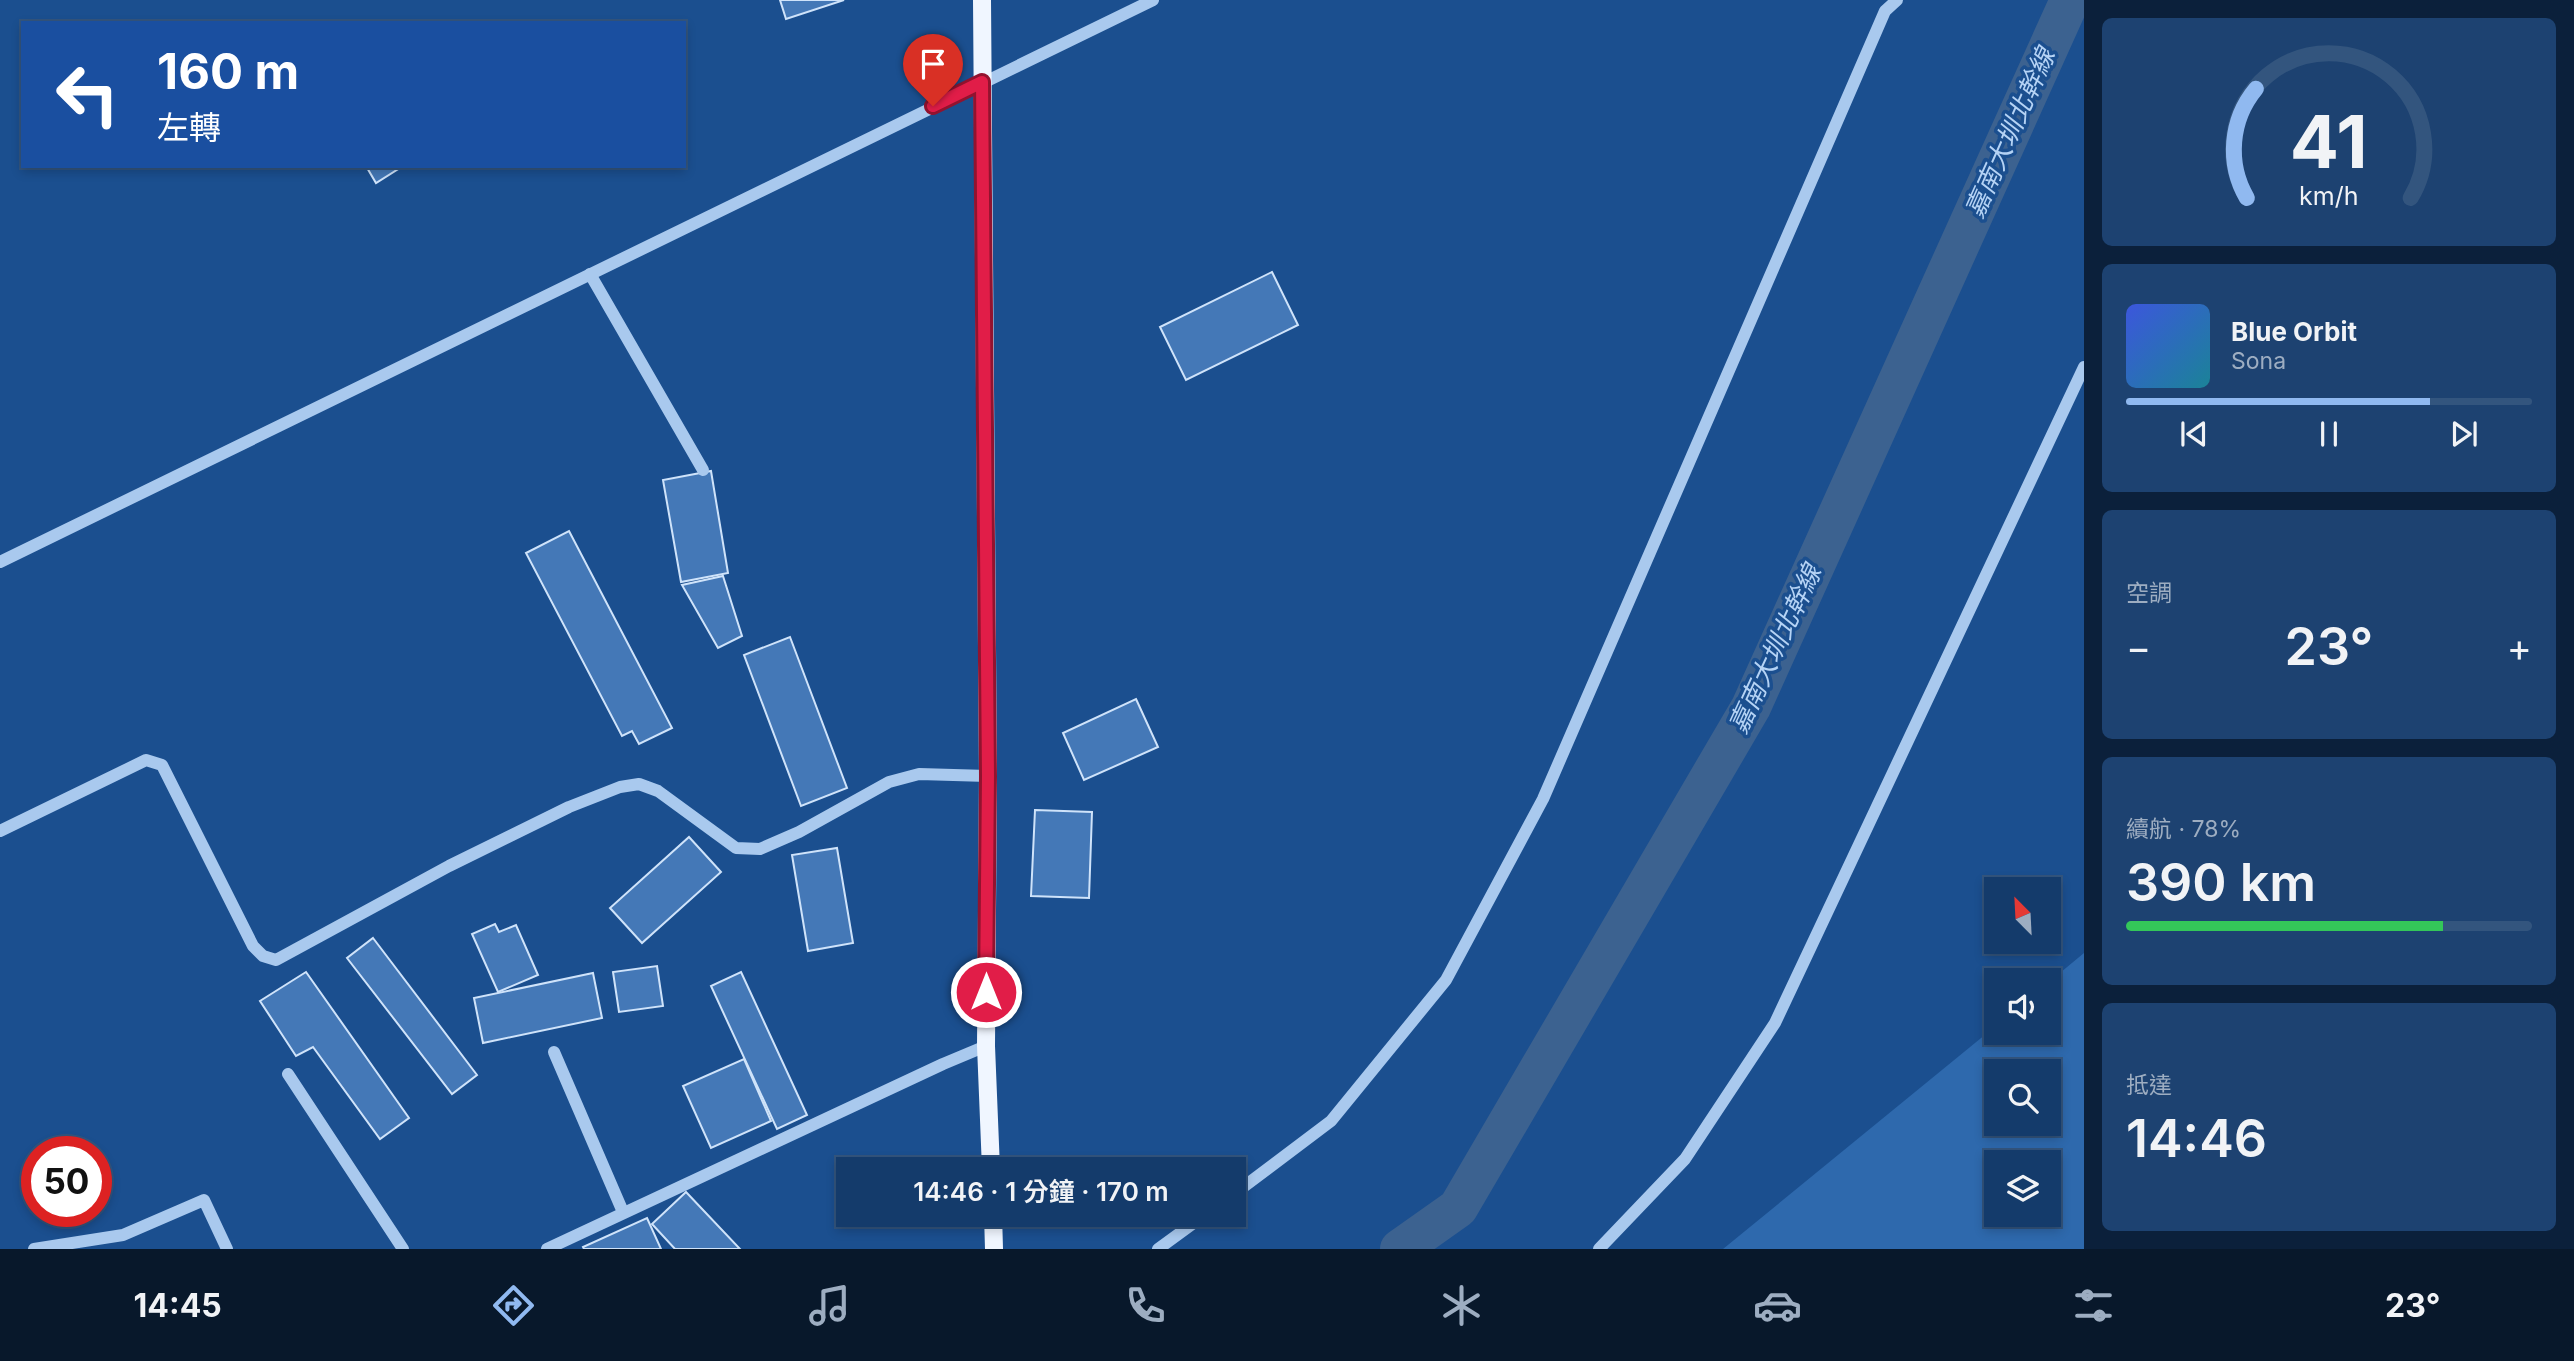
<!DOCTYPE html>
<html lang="zh-TW">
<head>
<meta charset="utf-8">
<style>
	body { margin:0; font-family:Inter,"Noto Sans TC",sans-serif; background:#1d4271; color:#f1f3f6; height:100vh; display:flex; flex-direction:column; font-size:26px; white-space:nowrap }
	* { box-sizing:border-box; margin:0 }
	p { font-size:23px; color:#9dadc1 }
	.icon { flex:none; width:38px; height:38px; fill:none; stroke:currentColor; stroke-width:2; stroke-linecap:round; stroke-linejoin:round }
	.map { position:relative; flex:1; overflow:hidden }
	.side { display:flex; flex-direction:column; gap:18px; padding:18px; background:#0b203b; width:490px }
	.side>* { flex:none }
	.top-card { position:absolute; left:21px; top:21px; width:665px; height:147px; border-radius:0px; box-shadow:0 4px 10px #0003,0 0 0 2px #33557e; background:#1a4fa0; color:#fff; overflow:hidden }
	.needle { width:46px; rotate:336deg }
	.buttons { position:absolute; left:1984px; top:877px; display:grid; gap:14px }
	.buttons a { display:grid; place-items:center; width:77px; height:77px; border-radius:0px; background:#143b6b; box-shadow:0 4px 10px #0003,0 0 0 2px #33557e; font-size:35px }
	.speed { position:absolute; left:21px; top:1136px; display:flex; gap:14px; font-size:35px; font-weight:700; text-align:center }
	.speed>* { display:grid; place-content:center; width:91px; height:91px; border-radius:50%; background:#143b6b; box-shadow:0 4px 10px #0003,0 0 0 2px #33557e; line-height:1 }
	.speed .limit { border:10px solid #d22; background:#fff; color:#111 }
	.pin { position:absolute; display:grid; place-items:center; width:60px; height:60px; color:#fff; margin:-72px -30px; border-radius:50% 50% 50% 0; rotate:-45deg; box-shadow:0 0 7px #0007 }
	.pin .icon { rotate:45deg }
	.me { position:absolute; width:77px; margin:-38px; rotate:0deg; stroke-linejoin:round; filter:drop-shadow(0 0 5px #0008) }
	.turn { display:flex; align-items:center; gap:24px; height:147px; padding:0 21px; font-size:32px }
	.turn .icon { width:91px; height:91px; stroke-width:2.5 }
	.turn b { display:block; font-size:49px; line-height:60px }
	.big { font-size:52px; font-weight:600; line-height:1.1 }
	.side .card { flex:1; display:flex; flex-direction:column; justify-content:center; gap:10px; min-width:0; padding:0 24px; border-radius:10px; background:#1d4271 }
	.side .dial { align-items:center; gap:0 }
	.dial svg { height:182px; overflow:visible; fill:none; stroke:#33557e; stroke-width:7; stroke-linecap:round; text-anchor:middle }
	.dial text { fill:#f1f3f6; stroke:none }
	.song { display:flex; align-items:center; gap:21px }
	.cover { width:84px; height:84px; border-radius:10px; background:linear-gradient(135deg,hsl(230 70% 55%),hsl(190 70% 35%)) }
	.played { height:7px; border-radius:4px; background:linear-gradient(90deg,#90b9f0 75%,#33557e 75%) }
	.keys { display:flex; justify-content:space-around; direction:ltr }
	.heat { display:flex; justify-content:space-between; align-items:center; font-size:38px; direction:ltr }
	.charge { height:10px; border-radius:5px; background:linear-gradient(90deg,#34c759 78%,#33557e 0) }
	.trip { position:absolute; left:836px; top:1157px; width:410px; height:70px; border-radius:0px; background:#143b6b; box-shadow:0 4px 10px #0003,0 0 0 2px #33557e; font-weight:600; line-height:70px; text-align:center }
	.tabs { display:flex; height:112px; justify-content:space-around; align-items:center; background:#08182b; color:#9dadc1 }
	.tabs .icon { width:49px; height:49px }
	.tabs .on { color:#90b9f0 }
	.tabs b { font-size:32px; color:#f1f3f6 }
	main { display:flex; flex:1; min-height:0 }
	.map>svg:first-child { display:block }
	.green { fill:#2e69ad; fill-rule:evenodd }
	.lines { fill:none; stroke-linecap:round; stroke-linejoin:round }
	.canal { stroke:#3c6290; stroke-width:40 }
	.building { fill:#4478b7; stroke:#cfe3fa; stroke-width:2 }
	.minor { stroke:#a9c9ee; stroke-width:12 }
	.major { stroke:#f0f6ff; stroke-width:18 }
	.route-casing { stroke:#92132f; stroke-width:18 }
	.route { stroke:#e11d48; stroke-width:12 }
	.labels { text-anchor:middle; stroke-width:7; stroke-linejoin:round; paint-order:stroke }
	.water-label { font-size:26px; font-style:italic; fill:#b5d3f5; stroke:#1b4f8f }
</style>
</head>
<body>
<main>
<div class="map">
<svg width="2084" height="1249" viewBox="0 0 2084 1249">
	<rect width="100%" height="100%" fill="#1b4f8f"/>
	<path class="green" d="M2084,953v296h-361l274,-224v7h52v-50zM1997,1071h52v53h-52zM1997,1162h52v52h-52z"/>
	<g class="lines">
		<path class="canal" d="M1400,1249l58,-41 293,-501 319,-707"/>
	</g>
	<g class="building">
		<path d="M780,0h64l-58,19z"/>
		<path d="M366,166h37l-27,17z"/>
		<path d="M1272,272l26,53 -112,55 -26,-53z"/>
		<path d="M711,471l17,102 -47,9 -18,-102z"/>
		<path d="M569,531l103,197 -33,16 -7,-13 -10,5 -96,-183z"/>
		<path d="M723,576l19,60 -24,12 -36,-63z"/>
		<path d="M790,637l57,151 -46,18 -57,-151z"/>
		<path d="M1136,699l22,48 -74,33 -21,-47z"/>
		<path d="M1035,810l57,2 -3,86 -58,-2z"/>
		<path d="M689,837l32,35 -79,71 -32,-35z"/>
		<path d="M837,848l16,95 -45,8 -16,-96z"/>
		<path d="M495,924l4,8 17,-7 22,50 -40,17 -26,-58z"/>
		<path d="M373,938l104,137 -25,19 -105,-136z"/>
		<path d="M657,966l6,40 -44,6 -6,-40z"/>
		<path d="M306,972l103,146 -29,21 -67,-92 -17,9 -36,-55z"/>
		<path d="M741,972l66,143 -30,14 -66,-143z"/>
		<path d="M593,973l9,45 -119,25 -9,-45z"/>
		<path d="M744,1059l27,62 -60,27 -28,-62z"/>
		<path d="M686,1192l54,57h-65l-23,-25z"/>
		<path d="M647,1218l14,31h-77l-1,-2z"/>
	</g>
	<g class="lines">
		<g class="minor">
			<path d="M590,274l113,196"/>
			<path d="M0,562l1153,-562"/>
			<path d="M0,831l146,-71 16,5 91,181 10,10 13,4 173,-94 120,-59 51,-20 19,-3 19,7 78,57 24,1 39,-17 90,-50 30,-8 69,2"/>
			<path d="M554,1052l69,160"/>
			<path d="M288,1074l115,175"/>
			<path d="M1234,1194l97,-73 115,-141 97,-181 342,-788 12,-11"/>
			<path d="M34,1249l89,-14 81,-35 23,49"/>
			<path d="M547,1249l396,-185 43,-18"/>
			<path d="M1158,1249l48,-35"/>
			<path d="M1599,1249l86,-90 90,-136 309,-656"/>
		</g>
		<g class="major">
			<path d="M982,0l6,776 -2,270 5,123"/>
			<path d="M993,1214l1,35"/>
		</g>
	</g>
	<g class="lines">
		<defs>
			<path id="route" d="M933,106l49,-24 6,694 -2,216"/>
		</defs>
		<use href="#route" class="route-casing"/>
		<use href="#route" class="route"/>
	</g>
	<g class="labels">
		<g class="water-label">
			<text transform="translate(2010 133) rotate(-66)" y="9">嘉南大圳北幹線</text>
			<text transform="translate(1775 649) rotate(-65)" y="9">嘉南大圳北幹線</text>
		</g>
	</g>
</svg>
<div class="buttons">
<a><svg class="needle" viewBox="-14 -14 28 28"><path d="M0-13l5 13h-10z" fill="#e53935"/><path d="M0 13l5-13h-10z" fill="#9dadc1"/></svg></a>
<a><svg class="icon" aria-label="sound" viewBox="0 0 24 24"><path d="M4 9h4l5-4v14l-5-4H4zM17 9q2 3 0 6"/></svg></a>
<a><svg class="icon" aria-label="search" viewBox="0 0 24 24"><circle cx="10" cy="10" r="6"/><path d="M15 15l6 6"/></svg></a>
<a><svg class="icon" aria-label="layers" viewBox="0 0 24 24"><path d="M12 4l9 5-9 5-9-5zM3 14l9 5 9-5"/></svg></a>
</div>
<div class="speed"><div class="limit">50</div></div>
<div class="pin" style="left:933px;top:106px;background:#d93025"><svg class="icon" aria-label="arrive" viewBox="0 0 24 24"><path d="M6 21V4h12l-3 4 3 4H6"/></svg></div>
<svg class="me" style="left:986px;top:992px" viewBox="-20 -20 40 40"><circle r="17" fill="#e11d48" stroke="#fff" stroke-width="3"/><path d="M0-11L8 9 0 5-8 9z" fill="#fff"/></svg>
<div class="trip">14:46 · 1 分鐘 · 170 m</div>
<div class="top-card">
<div class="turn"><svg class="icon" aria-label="left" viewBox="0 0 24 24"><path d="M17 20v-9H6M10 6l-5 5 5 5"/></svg><div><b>160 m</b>左轉</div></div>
</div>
</div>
<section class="side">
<div class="card dial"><svg viewBox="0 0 100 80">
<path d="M14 69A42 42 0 1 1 86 69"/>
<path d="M14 69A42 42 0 0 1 18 21" stroke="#90b9f0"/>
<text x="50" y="56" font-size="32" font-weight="700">41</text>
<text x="50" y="72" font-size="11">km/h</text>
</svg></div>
<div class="card">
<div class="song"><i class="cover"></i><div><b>Blue Orbit</b><p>Sona</p></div></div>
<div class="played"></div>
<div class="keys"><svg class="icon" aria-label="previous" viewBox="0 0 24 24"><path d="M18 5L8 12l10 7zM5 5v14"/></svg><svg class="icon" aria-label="pause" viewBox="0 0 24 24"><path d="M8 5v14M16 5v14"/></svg><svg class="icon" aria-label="next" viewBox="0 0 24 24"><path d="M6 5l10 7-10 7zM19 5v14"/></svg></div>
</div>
<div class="card"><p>空調</p>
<div class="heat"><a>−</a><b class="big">23°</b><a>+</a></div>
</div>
<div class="card"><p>續航 · 78%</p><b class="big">390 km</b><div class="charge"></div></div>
<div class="card"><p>抵達</p><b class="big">14:46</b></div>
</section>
</main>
<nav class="tabs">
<b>14:45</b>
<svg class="icon on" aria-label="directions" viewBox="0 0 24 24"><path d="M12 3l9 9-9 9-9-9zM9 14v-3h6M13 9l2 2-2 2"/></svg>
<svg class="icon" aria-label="music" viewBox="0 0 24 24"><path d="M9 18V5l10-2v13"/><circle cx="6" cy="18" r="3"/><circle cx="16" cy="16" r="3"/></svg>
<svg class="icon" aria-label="phone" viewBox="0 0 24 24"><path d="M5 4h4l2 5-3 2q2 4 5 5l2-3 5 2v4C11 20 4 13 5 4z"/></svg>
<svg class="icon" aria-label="climate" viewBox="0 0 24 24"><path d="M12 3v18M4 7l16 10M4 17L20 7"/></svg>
<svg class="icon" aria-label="car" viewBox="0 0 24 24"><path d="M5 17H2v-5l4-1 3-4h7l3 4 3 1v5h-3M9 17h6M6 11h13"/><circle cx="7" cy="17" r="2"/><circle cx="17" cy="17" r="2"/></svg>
<svg class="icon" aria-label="filters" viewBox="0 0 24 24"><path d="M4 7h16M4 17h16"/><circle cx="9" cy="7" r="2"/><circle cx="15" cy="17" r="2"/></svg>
<b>23°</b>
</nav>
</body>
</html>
